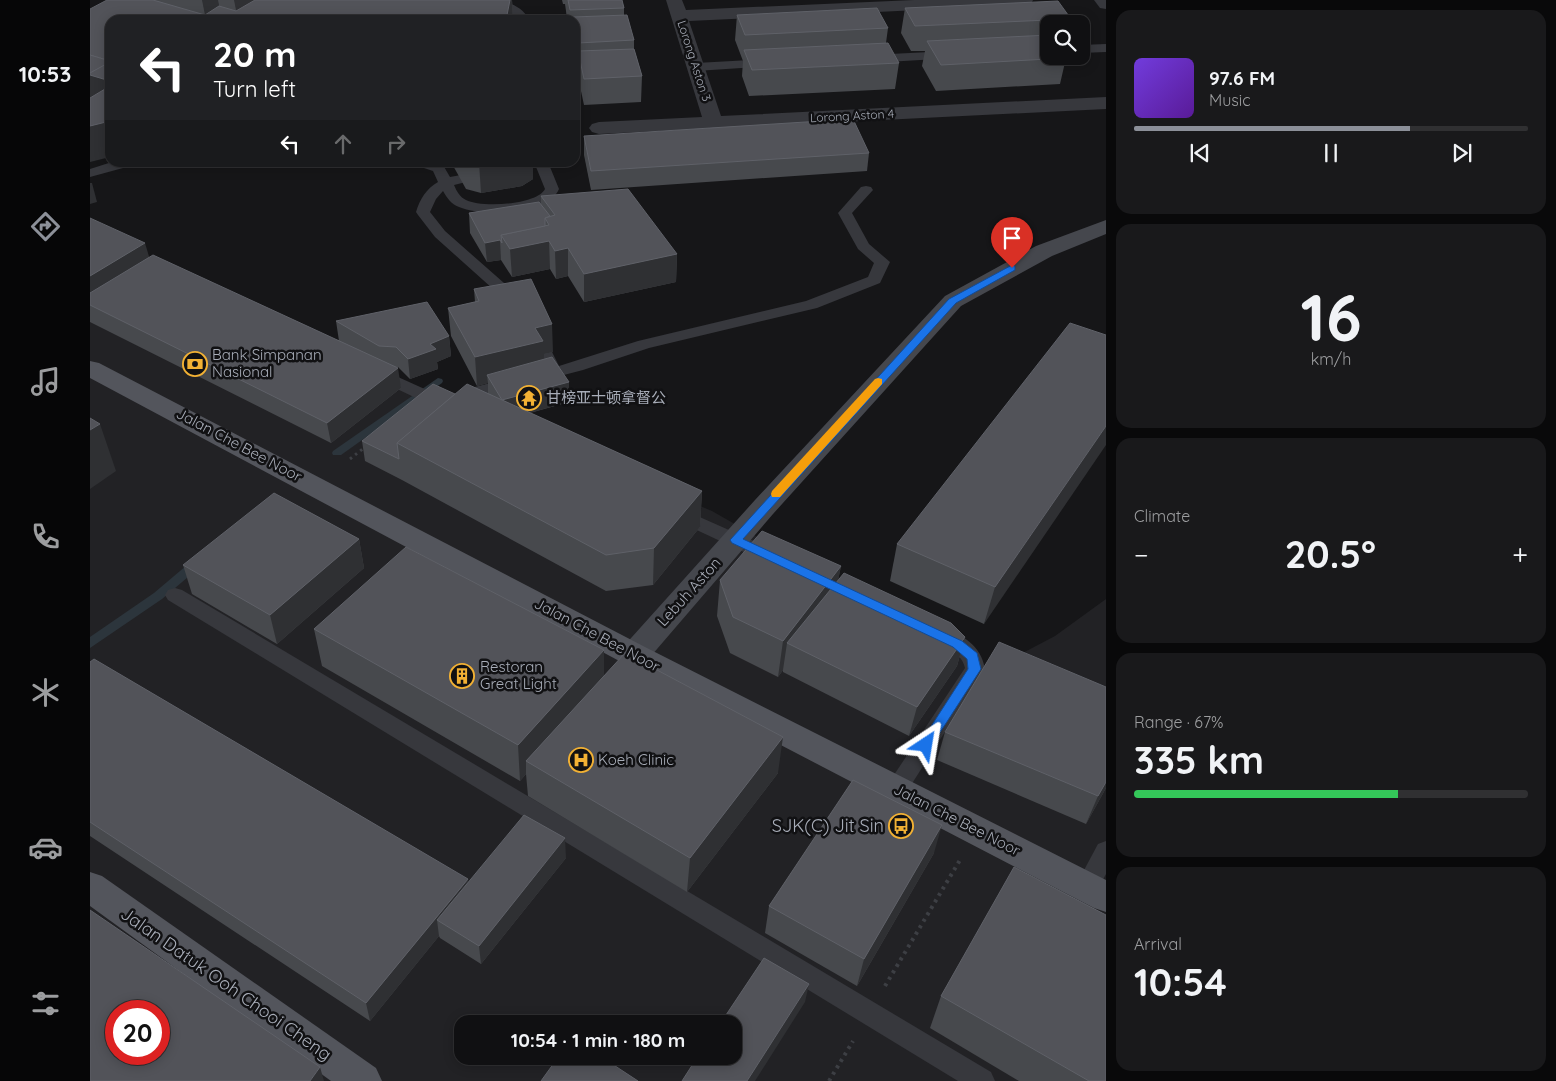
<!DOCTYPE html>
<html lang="en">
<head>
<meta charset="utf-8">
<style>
	body { margin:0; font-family:Quicksand,"Noto Sans SC",sans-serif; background:#19191b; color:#f1f3f6; height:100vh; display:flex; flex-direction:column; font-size:19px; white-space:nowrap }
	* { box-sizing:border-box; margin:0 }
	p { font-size:16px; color:#9c9d9f }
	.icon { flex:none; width:28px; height:28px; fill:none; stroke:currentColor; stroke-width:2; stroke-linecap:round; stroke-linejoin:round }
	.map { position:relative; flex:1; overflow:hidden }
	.details { display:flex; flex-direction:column; gap:10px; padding:10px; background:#09090a; width:450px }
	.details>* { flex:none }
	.guide { position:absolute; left:15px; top:15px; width:475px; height:152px; border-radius:15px; box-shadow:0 2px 12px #0003,0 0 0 1px #303032; background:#202124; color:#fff; overflow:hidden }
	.controls { position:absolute; left:950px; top:15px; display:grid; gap:10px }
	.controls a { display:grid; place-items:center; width:50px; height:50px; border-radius:10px; background:#101012; box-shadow:0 2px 12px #0003,0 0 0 1px #303032; font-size:25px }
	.speed { position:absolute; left:15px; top:1000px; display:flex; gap:10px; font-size:25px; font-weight:700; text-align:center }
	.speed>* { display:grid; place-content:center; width:65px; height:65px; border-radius:50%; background:#101012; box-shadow:0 2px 12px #0003,0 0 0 1px #303032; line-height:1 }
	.speed .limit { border:8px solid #d22; background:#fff; color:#111 }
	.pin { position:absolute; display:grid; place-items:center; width:42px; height:42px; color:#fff; margin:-51px -21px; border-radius:50% 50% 50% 0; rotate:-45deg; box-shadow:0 0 5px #0007 }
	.pin .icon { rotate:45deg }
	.me { position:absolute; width:55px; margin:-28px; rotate:33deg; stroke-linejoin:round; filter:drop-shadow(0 0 4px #0008) }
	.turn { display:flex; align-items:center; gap:18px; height:105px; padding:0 25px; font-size:22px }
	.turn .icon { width:65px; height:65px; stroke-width:2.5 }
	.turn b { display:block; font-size:35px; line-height:42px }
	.lanes { display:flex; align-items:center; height:48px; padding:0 25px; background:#0003; justify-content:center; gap:25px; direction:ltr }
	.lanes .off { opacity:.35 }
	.big { font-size:38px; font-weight:700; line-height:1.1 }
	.details .card { flex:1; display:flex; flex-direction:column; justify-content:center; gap:8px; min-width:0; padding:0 18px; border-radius:15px; background:#19191b }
	.details .dial { align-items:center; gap:0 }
	.dial b { font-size:65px; line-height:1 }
	.song { display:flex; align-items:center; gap:15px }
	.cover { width:60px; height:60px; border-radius:8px; background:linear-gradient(135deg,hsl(260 70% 55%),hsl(270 70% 35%)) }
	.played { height:5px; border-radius:2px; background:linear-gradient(90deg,#8c9099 70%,#303032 70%) }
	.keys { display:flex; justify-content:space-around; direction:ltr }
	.heat { display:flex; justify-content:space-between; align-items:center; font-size:28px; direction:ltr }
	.charge { height:8px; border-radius:4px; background:linear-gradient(90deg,#34c759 67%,#303032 0) }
	.trip { position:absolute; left:364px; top:1015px; width:288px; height:50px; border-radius:15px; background:#101012; box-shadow:0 2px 12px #0003,0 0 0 1px #303032; font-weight:700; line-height:50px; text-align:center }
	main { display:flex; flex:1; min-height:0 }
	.dock { display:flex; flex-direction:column; width:90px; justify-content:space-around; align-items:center; background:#060607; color:#9c9d9f }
	.dock .icon { width:35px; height:35px }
	.dock .active { color:#8c9099 }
	.dock b { font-size:22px; color:#f1f3f6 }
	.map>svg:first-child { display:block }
	.built { fill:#222225; fill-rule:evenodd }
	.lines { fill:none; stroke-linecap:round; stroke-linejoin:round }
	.stream { fill:#2c353c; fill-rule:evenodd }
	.path-far1 { stroke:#3d3f44; stroke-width:3; stroke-dasharray:2.5 4; stroke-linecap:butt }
	.path { stroke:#3d3f44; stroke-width:4; stroke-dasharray:3 4.5; stroke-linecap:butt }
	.lane { fill:#37383d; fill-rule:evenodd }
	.street { fill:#37383d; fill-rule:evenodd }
	.secondary { fill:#45474d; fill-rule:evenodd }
	.primary { fill:#53555c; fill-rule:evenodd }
	.wall { fill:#47494d }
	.shaded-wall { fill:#2f3033 }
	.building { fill:#525359; stroke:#5f6168; fill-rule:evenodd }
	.route { fill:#1a73e8; stroke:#114b97 }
	.slow { fill:#f59e0b }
	.labels { text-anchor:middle; stroke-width:5; stroke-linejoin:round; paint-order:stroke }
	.far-street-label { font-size:12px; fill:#a8adb8; stroke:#111113 }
	.poi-label { font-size:15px; fill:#a8adb8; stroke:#111113; text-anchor:start }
	.street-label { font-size:15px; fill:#a8adb8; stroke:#111113 }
	.near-poi-label { font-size:18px; fill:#a8adb8; stroke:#111113; text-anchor:end }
	.near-street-label { font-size:18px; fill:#a8adb8; stroke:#111113 }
</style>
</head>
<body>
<main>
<nav class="dock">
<b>10:53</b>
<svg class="icon active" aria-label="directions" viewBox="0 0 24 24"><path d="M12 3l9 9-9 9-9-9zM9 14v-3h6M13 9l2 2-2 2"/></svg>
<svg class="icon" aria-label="music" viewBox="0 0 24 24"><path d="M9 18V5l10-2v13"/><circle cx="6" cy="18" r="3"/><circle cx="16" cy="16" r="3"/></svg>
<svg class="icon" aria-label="phone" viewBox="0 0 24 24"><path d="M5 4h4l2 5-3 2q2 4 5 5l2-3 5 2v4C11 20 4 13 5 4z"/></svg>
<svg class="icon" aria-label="climate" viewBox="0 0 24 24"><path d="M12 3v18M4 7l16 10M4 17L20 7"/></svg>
<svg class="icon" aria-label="car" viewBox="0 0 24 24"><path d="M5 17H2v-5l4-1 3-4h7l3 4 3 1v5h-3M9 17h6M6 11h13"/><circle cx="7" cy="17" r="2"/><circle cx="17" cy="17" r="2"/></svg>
<svg class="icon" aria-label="filters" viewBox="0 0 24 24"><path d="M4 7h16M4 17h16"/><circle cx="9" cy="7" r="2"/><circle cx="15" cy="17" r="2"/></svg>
</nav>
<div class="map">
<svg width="1016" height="1081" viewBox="0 0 1016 1081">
	<rect width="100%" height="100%" fill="#161618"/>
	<path class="built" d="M0,233l354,166 268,112 278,159 65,-34 51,-37v482h-1016zM26,1011h43v43h-43zM372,1024h270v32h-270z"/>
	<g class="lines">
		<g class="stream">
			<path d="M348,378l4,1 1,2 -1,2 -101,72h-8l-1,-2 1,-2z"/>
			<path d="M107,559l4,1 2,3 -2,3 -39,33 -72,49v-11l64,-44 39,-33z"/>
		</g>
		<path class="path-far1" d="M260,459l15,-12"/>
		<g class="path">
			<path d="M795,986l75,-126"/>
			<path d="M739,1081l24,-40"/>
		</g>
		<g class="lane">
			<path d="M395,0c19,0 34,3 45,20h-12l-13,-11 -20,-5 -2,-2z"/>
			<path d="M1016,44v8l-25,1v-8z"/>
			<path d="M860,51l6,4 -2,3 -84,5 -6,-4 6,-4z"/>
			<path d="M677,59l4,1 2,3 -2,3 -75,5 -6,-4 6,-4z"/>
			<path d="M22,162h24l-2,3 -44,12v-8z"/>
			<path d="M323,162h22l8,3 7,12 11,-2 5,1 2,3 -2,3 -12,3c3,7 6,12 12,15 15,8 71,5 79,-11l-11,-27h14l11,27c-12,27 -76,28 -100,18 -8,-3 -12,-9 -16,-16l-7,8 -6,13 15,19 68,60 10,14 -2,3h-12l-7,-11 -67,-60 -17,-22 -2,-3c4,-13 10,-23 22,-30l-5,-11 -18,-6z"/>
			<path d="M776,186l5,1 2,3 -21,23 17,31 21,18 -10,21 -63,25 -168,40 -66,22 -100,26 -15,14 -6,1 -6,-1 -2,-4 17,-18 73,-19 -7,-15 2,-4h12l8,16 79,-25 168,-40 62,-24 6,-14 -16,-14 -20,-36 23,-26z"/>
			<path d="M288,368l71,32 2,4 -2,4 -6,1 -6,-1 -65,-31 -2,-4 2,-4z"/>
			<path d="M587,507l102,45 2,5 -2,5 -7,2 -7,-2 -94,-44 -3,-5 3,-5z"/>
			<path d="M85,588l7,2 809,482 4,9h-37l-790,-481 -3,-5 3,-5z"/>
			<path d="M850,627c22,7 41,18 45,42l-81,127 -8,3 -8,-3 -3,-6 3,-6 77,-116c-4,-20 -27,-18 -35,-33l3,-5z"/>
			<path d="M1016,841v33l-11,20 -8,3 -8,-3 -4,-7 23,-43z"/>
		</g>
		<g class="street">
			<path d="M576,0h16l4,10 228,-10h119l-2,4 -6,1 -336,16 32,95 385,-19v12l-507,25 -7,-2 -3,-4 3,-4 7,-2 103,-5z"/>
			<path d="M1004,0h12v9l-6,-1z"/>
		</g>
		<path class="secondary" d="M1016,220v14l-54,22 -91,50 -188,208 -128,149 -11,3 -11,-3 -4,-8 4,-8 132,-147 190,-204 91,-50z"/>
		<g class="primary">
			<path d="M0,361l9,2 546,284 461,233v32l-12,-4 -471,-245 -533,-285z"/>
			<path d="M0,872l12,4 274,192 6,13h-51l-241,-175z"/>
		</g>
	</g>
	<g class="wall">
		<path d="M17,0h405l1,18v2h-403z"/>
		<path d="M472,0h60l2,8v7l10,25v9l8,27 -1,26 -57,3 -6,-28v-10l-3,-16v-31h-8l-1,-9 -1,-7h-2z"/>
		<path d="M815,8l166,11 -1,5h-21v32l17,2 -6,26 -124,7 -14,-25 3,-15h-14l-10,-18z"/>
		<path d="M647,15l151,13 -2,15 13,20 -4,26 -146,7 -7,-20 1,-15 -8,-21z"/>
		<path d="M494,136l285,17 -2,18 -276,19 -7,-35z"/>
		<path d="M361,162h82v17l-11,7 -41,7 -15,-4z"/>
		<path d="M451,196l136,58 -1,28 -92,20 -16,-26 -12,3 -6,-10 -38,8 -11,-17 -14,2 -17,-29 -1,-20 72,-8z"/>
		<path d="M0,218l59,39 190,84 -3,-20 113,15 2,20 -14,6 1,7 -28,10 -12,-12h-3l6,21 -70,55 -241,-121z"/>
		<path d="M384,289l79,63 -9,2v6l25,22v20l-39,11 172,78 -2,36 -47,58 -47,6 -204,-111 -37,-19 -3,-20 93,-47h33v-11l-11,3 -26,-50 -3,-28 27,-6z"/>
		<path d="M1016,335l-122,289 -94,-43 7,-37z"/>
		<path d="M269,539l5,29 -87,76 -85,-50 -9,-29z"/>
		<path d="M751,566l-3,14 127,57 -8,29 -48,70 -126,-64v-2l-5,7 -48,-24 -13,-37 3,-36z"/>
		<path d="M224,629l290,46 174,98 -91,119 -159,-96 -2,-22 -6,7 -198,-115z"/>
		<path d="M0,662l378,220 98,-24 -85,106 -41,-26 -1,-2 -69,85 -280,-185z"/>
		<path d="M855,732l161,56 -20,36 -149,-64z"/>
		<path d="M844,853l-77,133 -92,-53 4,-27z"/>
		<path d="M851,996l165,85h-87l-89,-53z"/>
	</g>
	<g class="shaded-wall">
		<path d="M112,0h16l4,20h-16z"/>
		<path d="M144,0h69l-65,20z"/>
		<path d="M420,0h2l1,20h-7z"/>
		<path d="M20,62v95l-20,5v-89z"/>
		<path d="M389,162h54v17l-11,7 -41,7z"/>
		<path d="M0,183h2l5,19 -7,2z"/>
		<path d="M410,240l1,20 -14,2 -2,-19z"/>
		<path d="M459,241l1,28 -38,8 -2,-28z"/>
		<path d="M55,243l8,27 -63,35v-29z"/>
		<path d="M478,248v28l-12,3 -1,-28z"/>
		<path d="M587,254l-1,28 -92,20v-28z"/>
		<path d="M462,324l1,28 -9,2v15l-57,6 1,8 -11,3 -2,-29 60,-29z"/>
		<path d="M359,336l2,20 -14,6 1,7 -28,10 -2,-20 22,-15z"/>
		<path d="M308,368l3,20 -70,55 -4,-20z"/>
		<path d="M479,382v20l-66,18 -1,-20z"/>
		<path d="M10,424l16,47 -26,18v-59z"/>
		<path d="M1016,426v19l-122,179 11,-37z"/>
		<path d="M612,491l-2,36 -47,58 1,-37z"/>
		<path d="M269,539l5,29 -87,76 -7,-29z"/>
		<path d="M751,566l-7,36 -47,41 -4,27 -5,7 5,-36z"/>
		<path d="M875,637l-8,29 -48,70 8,-29z"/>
		<path d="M514,650v36l-78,75v13l-6,7 -2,-36z"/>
		<path d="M693,737l-5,36 -91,119 3,-34z"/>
		<path d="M1016,782v6l-20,36 12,-28z"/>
		<path d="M852,825l-8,28 -77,133 7,-27z"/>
		<path d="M475,838l1,20 -85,106 -2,-18z"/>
		<path d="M378,879l2,19 -33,22 2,16 -69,85 -4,-18z"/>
		<path d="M719,984l-4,18 -50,79h-8z"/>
		<path d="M230,1067l4,14h-14z"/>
	</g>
	<g class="building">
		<path d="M17,0h46l52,15 14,-9 17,5 19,-11h255l-4,20h-396v41l-20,-6v-46z"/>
		<path d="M478,0h54l2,8 -54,2z"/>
		<path d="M968,1l13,18 -156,7 -10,-18z"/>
		<path d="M787,8l11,20 -143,7 -8,-20z"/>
		<path d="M537,15l7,25 -56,3 -3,-16v-7h-1l-1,-3z"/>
		<path d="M959,35v21h16l1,2 -125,7 -14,-24z"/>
		<path d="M798,43l11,20 -147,7 -8,-20z"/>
		<path d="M544,49l8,27 -58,3 -6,-28z"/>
		<path d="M0,55l20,6v1l-20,11z"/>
		<path d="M20,62v19l-20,-6v-2z"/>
		<path d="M20,86v35l-20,5v-28z"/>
		<path d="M763,119l16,34 -278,18 -7,-35z"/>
		<path d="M538,189l49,65 -93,20 -16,-26 -13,3 -6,-10 -39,8 -9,-14 48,-10 -4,-7 10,-3 -14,-19z"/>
		<path d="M449,202l11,14 -5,2v8l-44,9 1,8 -2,-3 -15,3 -16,-30z"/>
		<path d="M0,218l55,25 -55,33z"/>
		<path d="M63,255l245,113 -71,55 -237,-118v-12z"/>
		<path d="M441,279l21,45 -17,4 8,13 -68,16 -27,-49 31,-7 -5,-12z"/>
		<path d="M337,302l22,34 -19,8 6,5 -28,10 -12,-12 -17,-1 -43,-25z"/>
		<path d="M980,323l36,12v91l-111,161 -98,-43z"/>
		<path d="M462,357l17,25 -67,18 -15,-25z"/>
		<path d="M343,384l22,10 -58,49 2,16 -37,-18z"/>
		<path d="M377,384l235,107 -48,57 -48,7 -209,-112z"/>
		<path d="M0,418l10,6 -10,6z"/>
		<path d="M184,493l85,46 -89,76 -87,-50z"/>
		<path d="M672,531l79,35 -58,75 -50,-24 -13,-37z"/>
		<path d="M316,547l198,103 -86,95 -204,-116z"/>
		<path d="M754,573l107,50 14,14 -48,70 -130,-64z"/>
		<path d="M909,642l107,45v95l-8,14 -153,-64z"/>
		<path d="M535,653l158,84 -93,121 -164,-97z"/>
		<path d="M4,659l374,220 -102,124 -276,-181v-160z"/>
		<path d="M763,780l89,45 -78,134 -95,-53z"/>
		<path d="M434,815l41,23 -86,108 -42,-26z"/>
		<path d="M924,867l92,48v166h-17l-148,-85z"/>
		<path d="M0,910l230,157 -10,14h-220zM26,1011h43v43h-43z"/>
		<path d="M674,958l45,26 -62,97h-65l16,-25h34v-32h-12z"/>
		<path d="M469,1056h41l38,25h-97z"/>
	</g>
	<path class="route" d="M922,265l3,1v4l-59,33 -213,236 219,102 15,12 4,16 -51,79 -4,2 -5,-2 -2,-3 49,-76 -1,-10 -14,-12 -221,-104 -2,-3 219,-241z"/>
	<path class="slow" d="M788,378l4,1v5l-102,113h-8l-1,-3 1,-3 103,-112z"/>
	<defs>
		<symbol id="bank-ring" viewBox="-11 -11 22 22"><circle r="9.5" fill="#111113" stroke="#f2b134" stroke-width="1.5"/><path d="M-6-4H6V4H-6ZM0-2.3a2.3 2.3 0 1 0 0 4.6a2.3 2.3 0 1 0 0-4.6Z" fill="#f2b134"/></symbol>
		<symbol id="temple-ring" viewBox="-11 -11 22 22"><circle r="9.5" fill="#111113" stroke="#f2b134" stroke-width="1.5"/><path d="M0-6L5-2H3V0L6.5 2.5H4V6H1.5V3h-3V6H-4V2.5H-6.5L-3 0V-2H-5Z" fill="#f2b134"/></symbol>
		<symbol id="building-ring" viewBox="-11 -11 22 22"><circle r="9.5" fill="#111113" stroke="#f2b134" stroke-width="1.5"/><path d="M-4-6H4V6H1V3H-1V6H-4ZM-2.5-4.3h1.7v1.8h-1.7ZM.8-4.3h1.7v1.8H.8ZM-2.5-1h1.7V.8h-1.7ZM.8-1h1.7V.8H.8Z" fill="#f2b134"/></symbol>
		<symbol id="hospital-ring" viewBox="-11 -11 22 22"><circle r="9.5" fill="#111113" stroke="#f2b134" stroke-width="1.5"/><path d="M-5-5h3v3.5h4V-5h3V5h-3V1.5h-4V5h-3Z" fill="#f2b134"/></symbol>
		<symbol id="bus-ring" viewBox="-11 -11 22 22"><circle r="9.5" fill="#111113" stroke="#f2b134" stroke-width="1.5"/><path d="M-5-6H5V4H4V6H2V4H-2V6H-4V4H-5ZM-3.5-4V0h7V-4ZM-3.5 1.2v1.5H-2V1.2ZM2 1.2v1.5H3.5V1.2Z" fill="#f2b134"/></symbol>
	</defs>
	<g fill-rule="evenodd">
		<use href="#bank-ring" x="91" y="350" width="28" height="28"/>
		<use href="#temple-ring" x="425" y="384" width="28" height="28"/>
		<use href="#building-ring" x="358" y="662" width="28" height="28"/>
		<use href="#hospital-ring" x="477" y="746" width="28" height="28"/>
		<use href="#bus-ring" x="797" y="812" width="28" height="28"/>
	</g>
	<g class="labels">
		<g class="far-street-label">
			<text transform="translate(604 61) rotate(72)" y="4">Lorong Aston 3</text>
			<text transform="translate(762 116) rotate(-3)" y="4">Lorong Aston 4</text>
		</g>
		<g class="poi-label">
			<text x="122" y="360">Bank Simpanan<tspan x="122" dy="17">Nasional</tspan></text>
			<text x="456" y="403">甘榜亚士顿拿督公</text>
			<text x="390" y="672">Restoran<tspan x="390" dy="17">Great Light</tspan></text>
			<text x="508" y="765">Koeh Clinic</text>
		</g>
		<g class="street-label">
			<text transform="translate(149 445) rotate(28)" y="5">Jalan Che Bee Noor</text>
			<text transform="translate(599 592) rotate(-48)" y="5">Lebuh Aston</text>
			<text transform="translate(507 635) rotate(28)" y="5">Jalan Che Bee Noor</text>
			<text transform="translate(867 820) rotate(27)" y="5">Jalan Che Bee Noor</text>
		</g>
		<g class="near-poi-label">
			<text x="794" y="832">SJK(C) Jit Sin</text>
		</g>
		<g class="near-street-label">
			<text transform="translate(136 984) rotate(35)" y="6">Jalan Datuk Ooh Chooi Cheng</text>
		</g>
	</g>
</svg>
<div class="controls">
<a><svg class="icon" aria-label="search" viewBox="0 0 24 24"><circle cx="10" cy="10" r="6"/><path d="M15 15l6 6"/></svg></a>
</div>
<div class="speed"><div class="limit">20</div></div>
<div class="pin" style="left:922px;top:268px;background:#d93025"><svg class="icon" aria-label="arrive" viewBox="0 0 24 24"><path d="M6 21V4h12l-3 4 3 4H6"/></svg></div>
<svg class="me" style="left:836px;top:745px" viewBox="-20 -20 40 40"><path d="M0-17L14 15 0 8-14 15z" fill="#1a73e8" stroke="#fff" stroke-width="4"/></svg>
<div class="trip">10:54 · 1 min · 180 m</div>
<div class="guide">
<div class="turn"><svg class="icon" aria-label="left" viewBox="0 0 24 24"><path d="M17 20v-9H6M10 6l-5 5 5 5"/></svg><div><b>20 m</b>Turn left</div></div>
<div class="lanes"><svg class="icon" aria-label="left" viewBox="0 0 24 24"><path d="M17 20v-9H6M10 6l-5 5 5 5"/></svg><svg class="icon off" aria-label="ahead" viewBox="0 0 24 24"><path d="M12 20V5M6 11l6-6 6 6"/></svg><svg class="icon off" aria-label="right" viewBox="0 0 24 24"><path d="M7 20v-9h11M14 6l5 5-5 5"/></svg></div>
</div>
</div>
<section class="details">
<div class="card">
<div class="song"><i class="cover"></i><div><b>97.6 FM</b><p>Music</p></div></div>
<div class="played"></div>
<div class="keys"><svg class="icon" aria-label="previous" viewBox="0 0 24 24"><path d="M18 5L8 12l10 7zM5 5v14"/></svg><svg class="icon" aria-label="pause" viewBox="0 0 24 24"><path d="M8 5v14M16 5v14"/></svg><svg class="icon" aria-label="next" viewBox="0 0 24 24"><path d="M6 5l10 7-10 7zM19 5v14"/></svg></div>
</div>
<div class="card dial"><b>16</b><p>km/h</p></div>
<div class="card"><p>Climate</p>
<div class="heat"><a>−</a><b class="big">20.5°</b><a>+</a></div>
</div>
<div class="card"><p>Range · 67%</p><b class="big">335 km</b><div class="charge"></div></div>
<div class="card"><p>Arrival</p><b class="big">10:54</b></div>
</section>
</main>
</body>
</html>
